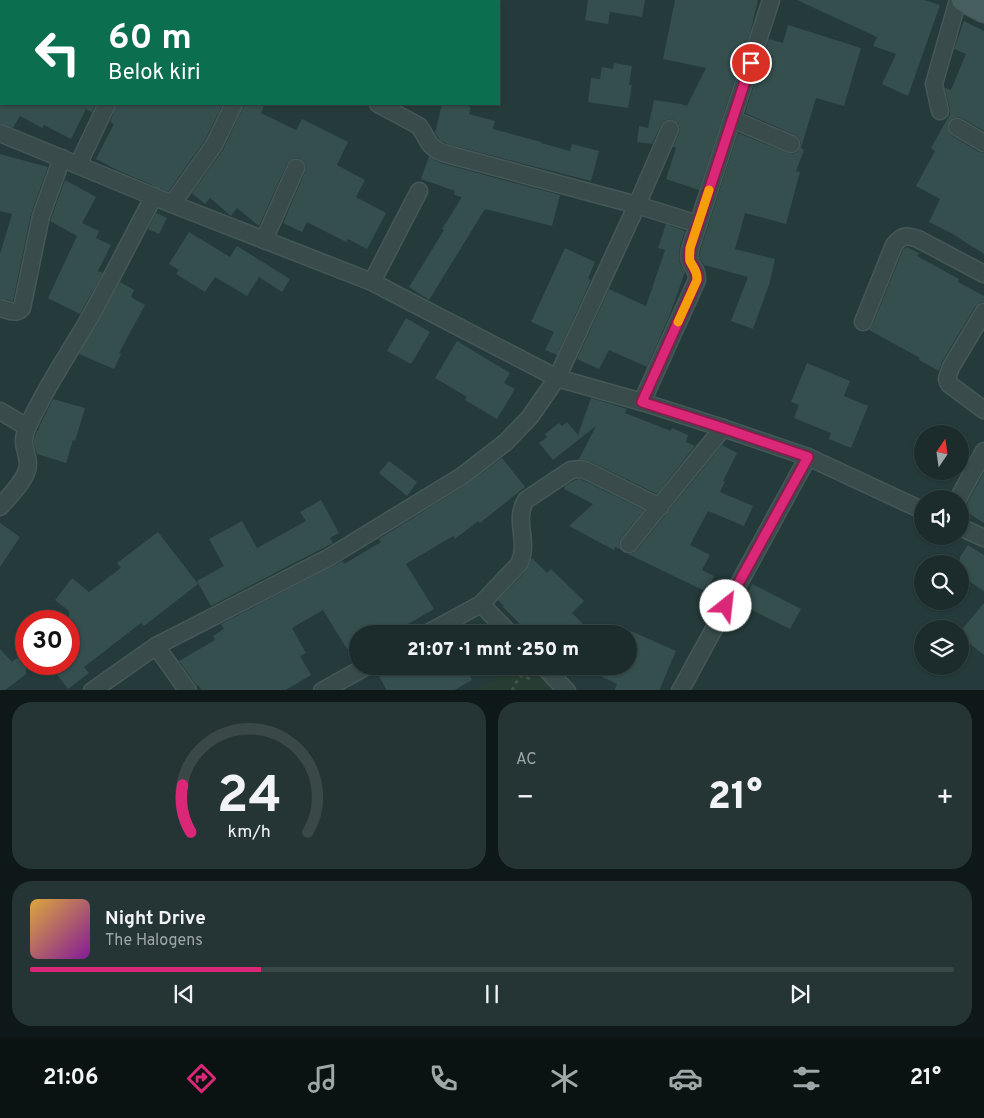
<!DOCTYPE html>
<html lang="id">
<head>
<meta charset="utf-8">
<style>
	body { margin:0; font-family:Overpass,sans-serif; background:#253434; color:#f1f3f6; height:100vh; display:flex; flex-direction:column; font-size:19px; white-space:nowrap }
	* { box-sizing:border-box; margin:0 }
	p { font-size:16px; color:#a0a7a9 }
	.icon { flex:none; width:28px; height:28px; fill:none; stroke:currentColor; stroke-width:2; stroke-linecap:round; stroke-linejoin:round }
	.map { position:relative; height:690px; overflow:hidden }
	.sheet { display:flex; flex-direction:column; gap:12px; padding:12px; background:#0f1818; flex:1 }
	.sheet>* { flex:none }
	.banner { position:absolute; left:0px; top:0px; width:500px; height:105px; box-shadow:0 1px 4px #0004,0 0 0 1px #3a4848; background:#0b6e4f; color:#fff; overflow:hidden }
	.needle { width:32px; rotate:13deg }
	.buttons { position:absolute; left:914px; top:425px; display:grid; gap:10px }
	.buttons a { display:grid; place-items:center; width:55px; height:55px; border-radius:50%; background:#1c2c2c; box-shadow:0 1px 4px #0004,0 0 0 1px #3a4848; font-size:25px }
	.speed { position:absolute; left:15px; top:610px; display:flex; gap:10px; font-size:25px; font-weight:700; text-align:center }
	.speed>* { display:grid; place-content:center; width:65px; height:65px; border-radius:50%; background:#1c2c2c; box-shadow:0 1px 4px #0004,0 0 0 1px #3a4848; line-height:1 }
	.speed .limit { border:8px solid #d22; background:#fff; color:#111 }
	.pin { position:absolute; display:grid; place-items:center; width:42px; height:42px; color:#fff; margin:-21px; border:2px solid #fff; border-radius:50%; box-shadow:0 1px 5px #0007 }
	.me { position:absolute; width:55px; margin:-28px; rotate:29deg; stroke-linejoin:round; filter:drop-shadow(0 0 4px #0008) }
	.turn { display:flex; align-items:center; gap:18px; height:105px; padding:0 25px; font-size:22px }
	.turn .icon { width:65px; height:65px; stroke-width:2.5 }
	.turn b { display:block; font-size:35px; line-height:42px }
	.big { font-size:38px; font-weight:800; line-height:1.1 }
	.sheet .widget { flex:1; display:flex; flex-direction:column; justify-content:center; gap:8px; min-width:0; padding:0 18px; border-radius:20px; background:#253434 }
	.sheet .dial { align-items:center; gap:0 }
	.dial svg { height:130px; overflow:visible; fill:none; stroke:#3a4848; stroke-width:7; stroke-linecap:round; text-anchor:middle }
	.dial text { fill:#f1f3f6; stroke:none }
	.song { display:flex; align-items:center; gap:15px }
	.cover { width:60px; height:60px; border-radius:8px; background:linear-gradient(135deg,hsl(40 70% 55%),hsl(290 70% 35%)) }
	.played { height:5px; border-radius:2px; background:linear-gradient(90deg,#db2777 25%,#3a4848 25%) }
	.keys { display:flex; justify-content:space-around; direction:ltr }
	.heat { display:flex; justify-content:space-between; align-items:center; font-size:28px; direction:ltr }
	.sheet .tiles { flex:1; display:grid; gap:12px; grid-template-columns:1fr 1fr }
	.widget:last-child { grid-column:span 2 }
	.trip { position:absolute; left:349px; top:625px; width:288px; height:50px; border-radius:25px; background:#1c2c2c; box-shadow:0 1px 4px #0004,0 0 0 1px #3a4848; font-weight:800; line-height:50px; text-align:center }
	.tabs { display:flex; height:80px; justify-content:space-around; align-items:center; background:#0b1212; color:#a0a7a9 }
	.tabs .icon { width:35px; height:35px }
	.tabs .on { color:#db2777 }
	.tabs b { font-size:22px; color:#f1f3f6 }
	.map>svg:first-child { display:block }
	.green { fill:#273c32 }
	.building { fill:#344f4e }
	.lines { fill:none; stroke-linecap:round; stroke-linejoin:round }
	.street-casing { stroke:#455857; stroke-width:19 }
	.secondary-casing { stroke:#455857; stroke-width:25 }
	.path { stroke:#40554a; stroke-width:3; stroke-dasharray:4 4; stroke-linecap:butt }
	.street { stroke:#394c4b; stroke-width:16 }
	.secondary { stroke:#475e5e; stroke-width:22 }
	.route-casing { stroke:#8e194d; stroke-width:12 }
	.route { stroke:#db2777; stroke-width:9 }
	.slow { stroke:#f59e0b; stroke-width:9 }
</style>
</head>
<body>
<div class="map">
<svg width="984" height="691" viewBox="0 0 984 691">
	<rect width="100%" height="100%" fill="#253b3b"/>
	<path class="green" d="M520,666h14l21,24 -84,1z"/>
	<g class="building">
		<path d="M588,0h57l-3,17 -32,-5 -2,12 -23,-4z"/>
		<path d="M675,0h83l-8,33 -51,157 -33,-11 10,-31 -3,-1 6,-14 1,-5 -2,-5 -4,-3 -5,-1 -5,2 -3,4 -9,19 -15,-2 2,-16 9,2 6,-28 27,4 6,2 19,-38 -43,-9z"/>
		<path d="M797,0h127l16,5 -32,91 -26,-12 14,-30 -23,-8 4,-9z"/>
		<path d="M964,21l20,10v100l-22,-13 -4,-1 -5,1 -4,4 -2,5 2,5 3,4 27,16 5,1v101l-33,-21 -22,-11 11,-23 -24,-13 19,-35 -4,-3 19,-34v-5l-5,-21 6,2 15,-36 -12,-5z"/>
		<path d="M788,25l73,23 -17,58 -28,-8 -15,50 3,2 -8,21 4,1 -14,52 -41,-11 -10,36 40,10 -6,26 -16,44 -22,-8 17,-44 -44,-12 -5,-8 1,-6 38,-118 50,20 4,1 5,-2 3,-5 1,-4 -2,-5 -4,-3 -50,-22 24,-74 14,4z"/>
		<path d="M614,63l18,3 -3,19h3l-4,23 -40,-6 3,-24 9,1 2,-12 11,2z"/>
		<path d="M0,104h96l-4,8 -6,-3 -15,30 -27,-14 -2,3 -22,-12 -7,12 -13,-5z"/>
		<path d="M117,104h106l-18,36 -37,52 -51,-22 -21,-11 18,-35 -4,-2z"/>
		<path d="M244,104h21l-4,9 35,17 6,-11 46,23 -11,23 28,15 -9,17 30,16 -19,36 -19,-10 -2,3 -39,-20 -5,10 -19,-9 22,-51 1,-5 -2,-4 -4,-4 -5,-1 -4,2 -4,4 -28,62 -22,-18 -6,8 -21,-18 -5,6 -13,-11 31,-43 20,-42z"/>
		<path d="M442,104h16l13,3 -2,7 26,7 -2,8 48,13v1l29,8 2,-7 27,7 -8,30 -144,-37 -7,-4 -5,-7z"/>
		<path d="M0,154l48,13 -17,47 -18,87 -13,-3v-44l12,-40 -12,-3z"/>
		<path d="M429,156l11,7 120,32 -8,31 -67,-17 -56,91 -20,-13 35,-57 -2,-1 20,-32 -8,-2 1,-4 -34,-12z"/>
		<path d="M65,180l31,17 -14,26 17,8 -3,7 15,7 -13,26 5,2 -23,41 -32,-16 29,-62 -27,-15z"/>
		<path d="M156,213l11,5 -8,16 -11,-5z"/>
		<path d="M666,224l19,7 -5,15 -1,12 1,6 5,8 -16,45 -22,50 -38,-17 -10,19 -22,-10 32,-70 37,17 19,-56 -7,-2z"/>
		<path d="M189,232l41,25 7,-11 53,33 -8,13 -23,-15 -12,19 -32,-19 -10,15 -29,-18 3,-4 -10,-6z"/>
		<path d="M907,247l12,6 -2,3 42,23 -1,3 26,14v6l-4,1 -5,4 -33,55 -3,9 -20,-11 1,-2 -51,-28 3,-4 31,-76z"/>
		<path d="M565,248l30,14 -7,17 3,1 -34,75 -12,-5 9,-18 -23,-10z"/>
		<path d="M120,282l14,8 -3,7 14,8 -26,48 2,1 -7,15 -35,-15z"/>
		<path d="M406,318l24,14 -19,32 -24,-13z"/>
		<path d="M457,341l53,32 -6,10 11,6 -18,30 -32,-19 2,-3 -32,-19z"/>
		<path d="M807,363l43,18 -6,15 24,10 -17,42 -22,-9 2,-6 -37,-15 5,-13 -8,-3z"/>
		<path d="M591,398l36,11 -2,4 46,18 1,-3 16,7 -2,7 9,4 -38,48 -68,-33 -10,-2 17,-33 -43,34 -14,-17 8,-6 -2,-3 14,-11 3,3 5,-4 11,13z"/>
		<path d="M53,399l32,9 -10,33 -2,-1 -7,23 -29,-9 -3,-11v-4l3,-8h1l2,-6z"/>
		<path d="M722,445l15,8 -14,28 2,1 -5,10 33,14 -9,20 -36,-15 -18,34 20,10 -8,15 12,6 -7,16 -79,-38 5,-1 4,-3z"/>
		<path d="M502,458l23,29 -45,36 -2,-2 -23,18 -2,-3 -47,28 28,45 -43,25h-33v8l-11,7 -24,-39 -31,18 14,25 -6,3 11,19 -27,16h-82l-4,-6 -1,1 -18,-25 36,-21 -2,-4 11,-7 -3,-5 122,-63 1,3 37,-22 -2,-3 88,-55z"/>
		<path d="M389,461l28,21 -10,14 -28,-23z"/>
		<path d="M984,472v51l-24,-15 4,-1 3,-3z"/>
		<path d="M580,479l64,31 -23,28 -2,5 1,4 2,3 -7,-3 -1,3 -45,-24 24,-22 -29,-15 1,-3 10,-6z"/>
		<path d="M321,500l18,33 -9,5 3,5 -122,63 -14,-25 27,-15 -15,-27 33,-18 15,27 49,-27 -6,-9z"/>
		<path d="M0,523l20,14 -20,30z"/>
		<path d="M158,532l40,52 -54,42 -3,-3 -57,44 5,6 -21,16 -19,-25h20v-53l-14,-11 17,-22 17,14 32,-24 -4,-5z"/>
		<path d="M968,545l16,10v36l-24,-16v-18z"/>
		<path d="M532,558l15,15 4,-4 33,32 -12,12 21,21h-63l-28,-28h2l-6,-6 28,-29z"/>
		<path d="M752,584l49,25 -11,20 -48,-24z"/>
		<path d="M984,603v52l-24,-19v-4z"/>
		<path d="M631,631l45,20 -17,40h-45l3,-7 -37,-18h48v-27z"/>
		<path d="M0,649l12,13 14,-11v23l-22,17h-4z"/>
		<path d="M388,666h76l8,14 -19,11h-66l-10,-19z"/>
	</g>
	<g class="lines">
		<defs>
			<g id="street">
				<path d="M44,1v-1"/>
				<path d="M218,1v-1"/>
				<path d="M378,104l41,22c10,14 7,19 24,27l194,52 61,19"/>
				<path d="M940,111l-6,-27 24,-84"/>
				<path d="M732,119l59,25"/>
				<path d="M957,127l27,16"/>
				<path d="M0,133l172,71 200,78 185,96 85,24 81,26 85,29 114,53"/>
				<path d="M78,165l29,-61"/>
				<path d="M172,204l42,-59 20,-41"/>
				<path d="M264,240l32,-72"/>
				<path d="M372,282l47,-91"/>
				<path d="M0,308c8,2 16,7 22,0l19,-92 21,-58"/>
				<path d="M984,312l-33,55 -4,12 2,5 35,26"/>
				<path d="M863,322l31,-77c8,-10 12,-10 24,-6l66,35"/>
				<path d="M642,402l55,-122c1,-11 -6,-13 -8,-22 0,-3 1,-6 1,-9l81,-249"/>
				<path d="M0,411l27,16"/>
				<path d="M958,499l26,-48"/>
				<path d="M0,507c9,-11 29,-29 28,-44 -2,-17 -8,-19 0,-37 16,-36 38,-68 58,-102 24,-42 45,-85 68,-128"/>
				<path d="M960,527l24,11"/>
				<path d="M629,544l94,-116"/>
				<path d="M481,604l38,-40c11,-22 -6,-44 7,-64l45,-30 9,-1 5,1 75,37"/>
				<path d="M426,634l55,-30 29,30"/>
				<path d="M156,646l32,45"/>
				<path d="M543,666l24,25"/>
				<path d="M92,691l64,-45 172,-88 134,-82 44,-34 24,-25 27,-39 80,-173 33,-76"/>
				<path d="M322,691l45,-25"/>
				<path d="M680,691l128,-234"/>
			</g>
			<path id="secondary" d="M963,0l21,11"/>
		</defs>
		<use href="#street" class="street-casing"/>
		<use href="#secondary" class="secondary-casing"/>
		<path class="path" d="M512,691l3,-7 7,-9 10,5"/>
		<use href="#street" class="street"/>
		<use href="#secondary" class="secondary"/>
	</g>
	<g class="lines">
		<defs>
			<path id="route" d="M726,606l82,-149 -85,-29 -81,-26 55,-122c1,-9 -4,-12 -7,-19 -1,-4 0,-8 0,-13l61,-185"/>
		</defs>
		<use href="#route" class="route-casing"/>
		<use href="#route" class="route"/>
		<path class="slow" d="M678,322l19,-42c1,-9 -4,-12 -7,-19 -1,-4 0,-8 0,-13l19,-58"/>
	</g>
</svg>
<div class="buttons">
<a><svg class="needle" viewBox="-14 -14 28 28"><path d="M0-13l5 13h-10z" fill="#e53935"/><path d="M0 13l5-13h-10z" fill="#a0a7a9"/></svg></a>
<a><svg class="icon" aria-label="sound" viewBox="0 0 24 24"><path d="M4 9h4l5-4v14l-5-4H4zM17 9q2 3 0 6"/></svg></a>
<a><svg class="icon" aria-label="search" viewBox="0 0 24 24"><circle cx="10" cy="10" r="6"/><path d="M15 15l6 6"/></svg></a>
<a><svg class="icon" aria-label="layers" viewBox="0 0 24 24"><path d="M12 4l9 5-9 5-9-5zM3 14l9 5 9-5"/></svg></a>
</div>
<div class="speed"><div class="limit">30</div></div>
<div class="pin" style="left:751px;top:63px;background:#d93025"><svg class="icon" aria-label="arrive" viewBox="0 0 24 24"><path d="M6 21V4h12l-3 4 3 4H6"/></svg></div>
<svg class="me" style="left:726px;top:606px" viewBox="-20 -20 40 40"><circle r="19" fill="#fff"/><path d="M0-13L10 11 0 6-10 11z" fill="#db2777"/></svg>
<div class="trip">21:07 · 1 mnt · 250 m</div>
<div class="banner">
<div class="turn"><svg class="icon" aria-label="left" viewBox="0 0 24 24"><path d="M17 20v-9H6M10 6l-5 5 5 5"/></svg><div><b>60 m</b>Belok kiri</div></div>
</div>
</div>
<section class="sheet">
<div class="tiles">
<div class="widget dial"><svg viewBox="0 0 100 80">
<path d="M14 69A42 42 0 1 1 86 69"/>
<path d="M14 69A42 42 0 0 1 9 40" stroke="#db2777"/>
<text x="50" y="56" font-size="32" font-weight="700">24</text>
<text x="50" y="72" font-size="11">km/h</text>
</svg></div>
<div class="widget"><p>AC</p>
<div class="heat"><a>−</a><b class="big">21°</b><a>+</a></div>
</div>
<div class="widget">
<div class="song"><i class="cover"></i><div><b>Night Drive</b><p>The Halogens</p></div></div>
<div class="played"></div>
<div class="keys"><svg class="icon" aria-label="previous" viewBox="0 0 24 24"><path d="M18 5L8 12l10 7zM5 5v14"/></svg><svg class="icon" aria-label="pause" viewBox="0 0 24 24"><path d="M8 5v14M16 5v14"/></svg><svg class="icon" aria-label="next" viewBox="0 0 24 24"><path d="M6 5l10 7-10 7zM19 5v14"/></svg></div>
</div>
</div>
</section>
<nav class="tabs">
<b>21:06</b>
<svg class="icon on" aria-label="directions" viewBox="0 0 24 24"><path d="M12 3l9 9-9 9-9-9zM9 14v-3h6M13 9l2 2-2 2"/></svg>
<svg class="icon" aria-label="music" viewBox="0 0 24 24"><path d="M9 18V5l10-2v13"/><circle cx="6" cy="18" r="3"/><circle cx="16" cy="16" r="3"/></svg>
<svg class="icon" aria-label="phone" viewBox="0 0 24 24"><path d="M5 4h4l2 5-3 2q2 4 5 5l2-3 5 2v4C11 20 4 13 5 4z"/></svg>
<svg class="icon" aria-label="climate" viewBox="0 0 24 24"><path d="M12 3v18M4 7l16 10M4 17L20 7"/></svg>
<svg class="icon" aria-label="car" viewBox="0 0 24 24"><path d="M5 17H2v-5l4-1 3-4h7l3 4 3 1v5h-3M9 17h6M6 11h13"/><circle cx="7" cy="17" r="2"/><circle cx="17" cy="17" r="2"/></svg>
<svg class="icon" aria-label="filters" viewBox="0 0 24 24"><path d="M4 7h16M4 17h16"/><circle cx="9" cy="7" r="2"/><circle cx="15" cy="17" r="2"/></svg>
<b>21°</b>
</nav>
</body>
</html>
